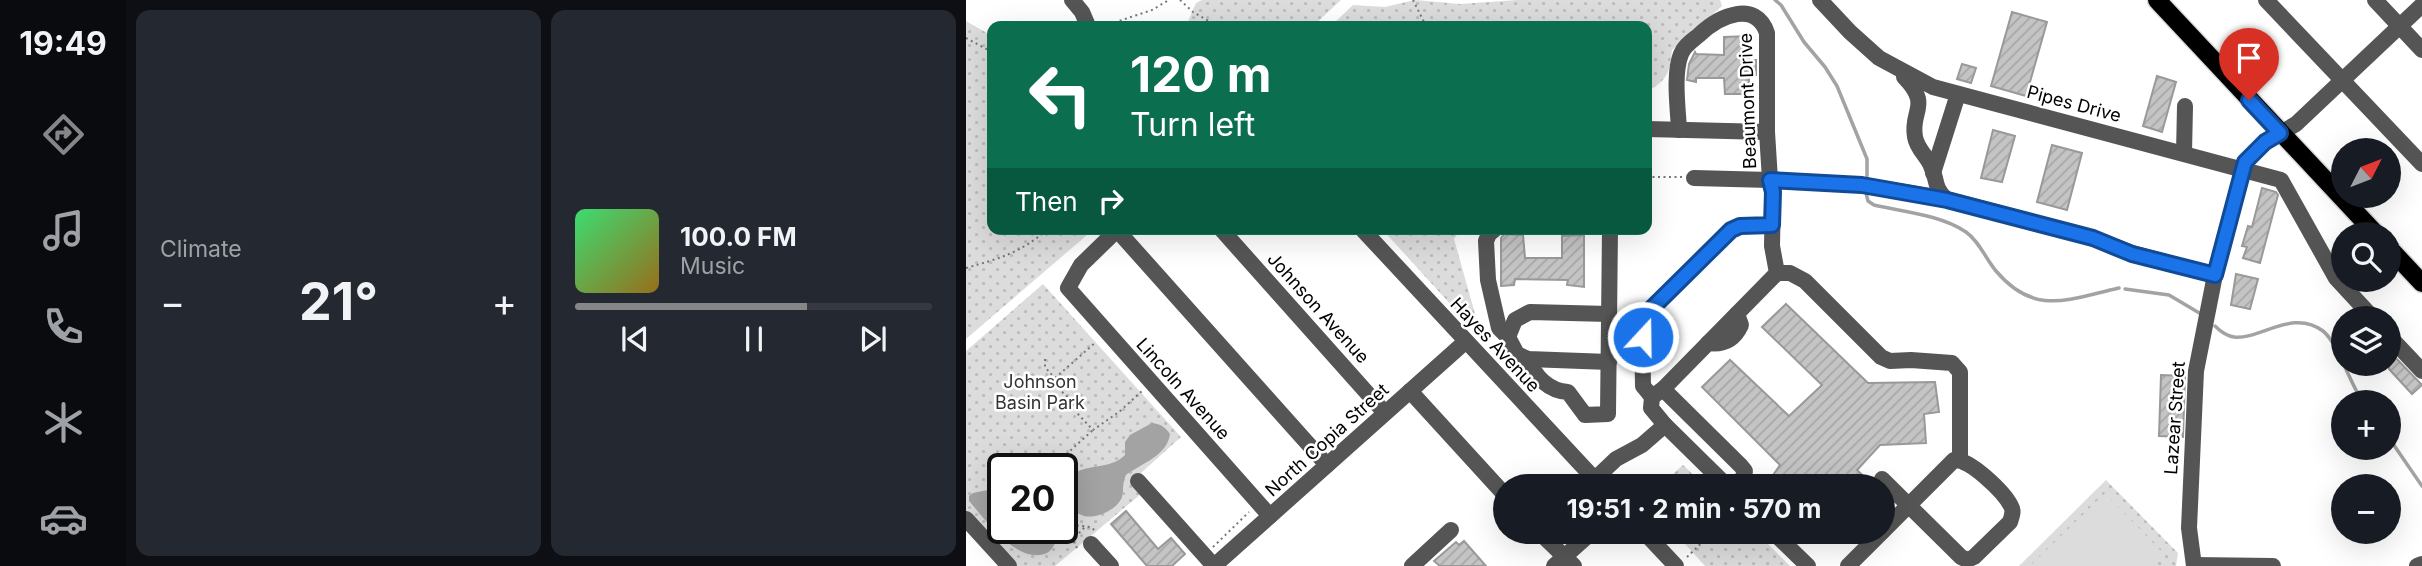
<!DOCTYPE html>
<html lang="en">
<head>
<meta charset="utf-8">
<style>
	body { margin:0; font-family:Inter,sans-serif; background:#242831; color:#f1f3f6; height:100vh; display:flex; flex-direction:column; font-size:26px; white-space:nowrap }
	* { box-sizing:border-box; margin:0 }
	p { font-size:23px; color:#9ea1a6 }
	.icon { flex:none; width:38px; height:38px; fill:none; stroke:currentColor; stroke-width:2; stroke-linecap:round; stroke-linejoin:round }
	.map { position:relative; flex:1; overflow:hidden }
	.sheet { display:flex; flex-direction:column; gap:10px; padding:10px; background:#0d0f14; width:840px }
	.sheet>* { flex:none }
	.guide { position:absolute; left:21px; top:21px; width:665px; height:214px; border-radius:14px; box-shadow:0 7px 28px #0002; background:#0b6e4f; color:#fff; overflow:hidden }
	.needle { width:46px; rotate:48deg }
	.fabs { position:absolute; left:1365px; top:138px; display:grid; gap:14px }
	.fabs a { display:grid; place-items:center; width:70px; height:70px; border-radius:50%; background:#171b24; box-shadow:0 7px 28px #0002; font-size:35px }
	.speed { position:absolute; left:21px; top:453px; display:flex; gap:14px; font-size:35px; font-weight:700; text-align:center }
	.speed>* { display:grid; place-content:center; width:91px; height:91px; border-radius:50%; background:#171b24; box-shadow:0 7px 28px #0002; line-height:1 }
	.speed .limit { border:4px solid #111; border-radius:10px; background:#fff; color:#111 }
	.pin { position:absolute; display:grid; place-items:center; width:60px; height:60px; color:#fff; margin:-72px -30px; border-radius:50% 50% 50% 0; rotate:-45deg; box-shadow:0 0 7px #0007 }
	.pin .icon { rotate:45deg }
	.me { position:absolute; width:77px; margin:-38px; rotate:21deg; stroke-linejoin:round; filter:drop-shadow(0 0 5px #0008) }
	.turn { display:flex; align-items:center; gap:24px; height:147px; padding:0 28px; font-size:32px }
	.turn .icon { width:91px; height:91px; stroke-width:2.5 }
	.turn b { display:block; font-size:49px; line-height:60px }
	.then { display:flex; align-items:center; height:66px; padding:0 28px; background:#0003; gap:14px; font-size:26px }
	.big { font-size:52px; font-weight:700; line-height:1.1 }
	.sheet .tile { flex:1; display:flex; flex-direction:column; justify-content:center; gap:10px; min-width:0; padding:0 24px; border-radius:14px; background:#242831 }
	.song { display:flex; align-items:center; gap:21px }
	.cover { width:84px; height:84px; border-radius:10px; background:linear-gradient(135deg,hsl(140 70% 55%),hsl(40 70% 35%)) }
	.played { height:7px; border-radius:4px; background:linear-gradient(90deg,#858687 65%,#363941 65%) }
	.keys { display:flex; justify-content:space-around; direction:ltr }
	.heat { display:flex; justify-content:space-between; align-items:center; font-size:38px; direction:ltr }
	.sheet .tiles { flex:1; display:grid; gap:10px; grid-template-columns:repeat(2,1fr) }
	.trip { position:absolute; left:527px; top:474px; width:402px; height:70px; border-radius:35px; background:#171b24; box-shadow:0 7px 28px #0002; font-weight:700; line-height:70px; text-align:center }
	main { display:flex; flex:1; min-height:0 }
	.menu { display:flex; flex-direction:column; width:126px; justify-content:space-around; align-items:center; background:#090b0e; color:#9ea1a6 }
	.menu .icon { width:49px; height:49px }
	.menu .on { color:#858687 }
	.menu b { font-size:32px; color:#f1f3f6 }
	.map>svg:first-child { display:block }
	.green { fill:url(#green-dots); fill-rule:evenodd }
	.pitch { fill:#dcdcdc }
	.water { fill:#a3a3a3 }
	.lines { fill:none; stroke-linecap:round; stroke-linejoin:round }
	.stream { stroke:#a3a3a3; stroke-width:3.5 }
	.building { fill:url(#building-hatch); stroke:#999; stroke-width:2 }
	.major-casing { stroke:#dbdbdb; stroke-width:21 }
	.path { stroke:#777; stroke-width:2; stroke-dasharray:2 3.5; stroke-linecap:butt }
	.minor { stroke:#555; stroke-width:16 }
	.major { stroke:#000; stroke-width:18 }
	.route-casing { stroke:#114b97; stroke-width:18 }
	.route { stroke:#1a73e8; stroke-width:12 }
	.labels { text-anchor:middle; stroke-width:5; stroke-linejoin:round; paint-order:stroke }
	.street-label { font-size:18px; fill:#000; stroke:#fff }
	.park-label { font-size:18px; fill:#333; stroke:#fff }
</style>
</head>
<body>
<main>
<nav class="menu">
<b>19:49</b>
<svg class="icon on" aria-label="directions" viewBox="0 0 24 24"><path d="M12 3l9 9-9 9-9-9zM9 14v-3h6M13 9l2 2-2 2"/></svg>
<svg class="icon" aria-label="music" viewBox="0 0 24 24"><path d="M9 18V5l10-2v13"/><circle cx="6" cy="18" r="3"/><circle cx="16" cy="16" r="3"/></svg>
<svg class="icon" aria-label="phone" viewBox="0 0 24 24"><path d="M5 4h4l2 5-3 2q2 4 5 5l2-3 5 2v4C11 20 4 13 5 4z"/></svg>
<svg class="icon" aria-label="climate" viewBox="0 0 24 24"><path d="M12 3v18M4 7l16 10M4 17L20 7"/></svg>
<svg class="icon" aria-label="car" viewBox="0 0 24 24"><path d="M5 17H2v-5l4-1 3-4h7l3 4 3 1v5h-3M9 17h6M6 11h13"/><circle cx="7" cy="17" r="2"/><circle cx="17" cy="17" r="2"/></svg>
</nav>
<section class="sheet">
<div class="tiles">
<div class="tile"><p>Climate</p>
<div class="heat"><a>−</a><b class="big">21°</b><a>+</a></div>
</div>
<div class="tile">
<div class="song"><i class="cover"></i><div><b>100.0 FM</b><p>Music</p></div></div>
<div class="played"></div>
<div class="keys"><svg class="icon" aria-label="previous" viewBox="0 0 24 24"><path d="M18 5L8 12l10 7zM5 5v14"/></svg><svg class="icon" aria-label="pause" viewBox="0 0 24 24"><path d="M8 5v14M16 5v14"/></svg><svg class="icon" aria-label="next" viewBox="0 0 24 24"><path d="M6 5l10 7-10 7zM19 5v14"/></svg></div>
</div>
</div>
</section>
<div class="map">
<svg width="1456" height="566" viewBox="0 0 1456 566">
	<defs>
		<pattern id="green-dots" width="8" height="8" patternUnits="userSpaceOnUse" patternTransform="scale(1.75)"><rect width="8" height="8" fill="#dcdcdc"/><path d="M2 2h.1M6 6h.1" fill="none" stroke="#bbb" stroke-width="1.8" stroke-linecap="round"/></pattern>
		<pattern id="building-hatch" width="6" height="6" patternUnits="userSpaceOnUse" patternTransform="scale(1.75)"><rect width="6" height="6" fill="#c4c4c4"/><path d="M-1 1l2-2M0 6l6-6M5 7l2-2" fill="none" stroke="#a7a7a7"/></pattern>
	</defs>
	<rect width="100%" height="100%" fill="#fff"/>
	<g class="green">
		<path d="M236,0h139l-28,26h-127l10,-23z"/>
		<path d="M449,0l45,4 57,-4h203l2,6 -50,44c-3,24 -3,28 -25,42v-66h-316l22,-21 32,2z"/>
		<path d="M0,21l26,15v193h102l-128,110z"/>
		<path d="M416,229h79l-7,10 25,89h-7z"/>
		<path d="M77,284l138,153 -49,44 10,12 -87,73h-45l-44,-51v-164zM37,469h59v59h-59z"/>
		<path d="M717,465l22,21h-38l-4,-3z"/>
		<path d="M1140,480l72,73 -2,13h-157z"/>
		<path d="M714,532h76l34,34h-85l-28,-31z"/>
	</g>
	<path class="pitch" d="M1139,493l58,60 -13,13h-120z"/>
	<g class="water">
		<path d="M186,423c9,1 13,4 18,11 -3,22 -28,29 -44,41 -4,8 -2,14 -4,22 -4,12 -25,22 -38,19 -3,-1 -7,-3 -10,-4l-12,5v-17l7,-23c17,-15 40,-6 56,-22v-13l5,-7z"/>
		<path d="M37,487v41l53,1c1,9 0,18 -9,24 -29,13 -62,-34 -78,-52v-5l4,-3z"/>
	</g>
	<g class="lines">
		<g class="stream">
			<path d="M809,0l6,5 23,37 21,25 12,19 30,73v17"/>
			<path d="M900,193l2,8 6,4c30,7 67,10 92,27 14,10 19,26 30,39 39,46 73,28 123,17"/>
			<path d="M1159,289l44,6 32,19"/>
			<path d="M1249,326c5,5 11,10 19,11 26,3 59,-29 89,-6 15,12 27,53 40,71"/>
			<path d="M1423,438l33,48"/>
		</g>
	</g>
	<g class="building">
		<path d="M1046,12l35,10 -21,74 -35,-10z"/>
		<path d="M784,36l-1,24h7v15h-7v19h-24l-1,-16h-28v4l-9,-2 2,-16 6,-12 1,2 28,1v-18z"/>
		<path d="M996,64l14,4 -5,15 -14,-4z"/>
		<path d="M1191,76l19,6 -14,50 -19,-6z"/>
		<path d="M1027,130l22,6 -13,46 -21,-4z"/>
		<path d="M1086,145l30,8 -15,57 -30,-8z"/>
		<path d="M1296,188l14,4 2,3 -18,68 -17,-5 4,-11 -5,-1 6,-20 4,1z"/>
		<path d="M538,234l19,1 2,23h37v-22l22,-1v52l-17,-2 1,-5 -53,-1 -1,6 -13,1v-48z"/>
		<path d="M1270,274l22,5 -8,30 -19,-4z"/>
		<path d="M820,304l82,79 67,-1 4,30 -15,2 2,29 -46,2 -23,25 17,16h-94l-9,-8 9,-13 -78,-78 28,-27 59,56 33,-31 -60,-58z"/>
		<path d="M1423,351l33,34 -10,9 -23,-25z"/>
		<path d="M1195,375l24,1 -2,61 -24,-1z"/>
		<path d="M160,511l32,38 13,-11 14,16 -13,12h-25l-36,-42z"/>
		<path d="M498,541l22,25h-46l-6,-5 22,-19 3,3z"/>
	</g>
	<g class="lines">
		<defs>
			<g id="major">
				<path d="M1191,0l219,234"/>
				<path d="M1423,248l33,35"/>
			</g>
		</defs>
		<use href="#major" class="major-casing"/>
		<g class="path">
			<path d="M214,0l13,12 24,14"/>
			<path d="M447,0l13,26"/>
			<path d="M138,26l48,-16 17,-10"/>
			<path d="M0,38l26,14"/>
			<path d="M681,177h35"/>
			<path d="M0,268c35,-10 54,-15 82,-39"/>
			<path d="M79,359v8l12,14 4,10 10,9 6,13 16,17 26,-18 23,-21"/>
			<path d="M89,378l41,-36"/>
			<path d="M84,469l43,-39"/>
			<path d="M96,509l11,16"/>
			<path d="M109,537l10,-10"/>
			<path d="M247,547l36,-35"/>
			<path d="M111,548l-3,-6 -1,-17 17,2 6,4"/>
			<path d="M721,557l26,-25"/>
		</g>
		<g class="minor">
			<path d="M106,0l10,12 6,14"/>
			<path d="M854,0l30,32 29,26 54,29 348,93 55,98 37,40"/>
			<path d="M1300,0l156,164"/>
			<path d="M1409,0l47,50"/>
			<path d="M938,77c28,29 6,33 11,60 2,12 12,19 16,29 7,15 2,20 15,33"/>
			<path d="M681,129l120,3"/>
			<path d="M713,130c-1,-22 -6,-56 2,-76 3,-8 11,-13 18,-19 21,-20 57,-35 68,-2v99l3,48 92,5 84,14 147,39 39,15 83,22"/>
			<path d="M1218,153l1,-47"/>
			<path d="M967,173l25,-79"/>
			<path d="M152,229l-37,36 -13,23 202,228"/>
			<path d="M255,229l164,184"/>
			<path d="M396,229l239,257"/>
			<path d="M529,229l-6,5 -3,7 2,39 11,48 9,9 9,17 11,5 81,3"/>
			<path d="M151,230l210,235"/>
			<path d="M811,273h13l15,8 76,76 9,4 21,-1 41,3 8,9v87"/>
			<path d="M1423,336l33,35"/>
			<path d="M542,337l7,-17 15,-8 79,2"/>
			<path d="M742,343c15,2 26,-3 33,-18l-4,-11"/>
			<path d="M562,359c7,18 21,32 40,33l17,23 23,-1 2,-185"/>
			<path d="M697,389l78,77 4,5 -1,5 -9,10"/>
			<path d="M444,391l95,104"/>
			<path d="M686,397l-9,-11 -1,-64 3,-7 86,-85 9,-4 32,-1"/>
			<path d="M699,425l62,61"/>
			<path d="M629,479l21,-20 26,-14 23,-20 -14,-17 1,-11 11,-8 114,-116 -5,-27 1,-54 -3,-12 -76,-2"/>
			<path d="M916,479l79,78 6,3 7,-3 36,-35c2,-6 4,-11 1,-16 -7,-14 -42,-48 -57,-46l-71,71"/>
			<path d="M172,481l76,85 251,-224"/>
			<path d="M0,519l43,47"/>
			<path d="M573,532l35,34"/>
			<path d="M678,532l32,34"/>
			<path d="M807,532l35,34"/>
			<path d="M125,544l20,22"/>
			<path d="M1228,565l79,1"/>
			<path d="M446,566l39,-36"/>
			<path d="M588,566l38,-34"/>
			<path d="M882,566l34,-34"/>
			<path d="M1228,566l-5,-38 7,-157 19,-96 30,-113 20,-20 31,-18 126,-119"/>
			<path d="M1451,566l5,-2"/>
		</g>
		<use href="#major" class="major"/>
	</g>
	<g class="lines">
		<defs>
			<path id="route" d="M677,337l-1,-14 3,-8 86,-85 9,-4 32,-1 1,-33 -3,-12 92,5 85,15 146,38 39,16 83,21 30,-113 20,-20 15,-9 -31,-33"/>
		</defs>
		<use href="#route" class="route-casing"/>
		<use href="#route" class="route"/>
	</g>
	<g class="labels">
		<g class="street-label">
			<text transform="translate(782 101) rotate(-92)" y="6">Beaumont Drive</text>
			<text transform="translate(1108 104) rotate(15)" y="6">Pipes Drive</text>
			<text transform="translate(352 308) rotate(48)" y="6">Johnson Avenue</text>
			<text transform="translate(529 345) rotate(47)" y="6">Hayes Avenue</text>
			<text transform="translate(217 389) rotate(48)" y="6">Lincoln Avenue</text>
			<text transform="translate(1209 418) rotate(-86)" y="6">Lazear Street</text>
			<text transform="translate(361 440) rotate(-42)" y="6">North Copia Street</text>
		</g>
		<g class="park-label">
			<text x="74" y="388">Johnson<tspan x="74" dy="21">Basin Park</tspan></text>
		</g>
	</g>
</svg>
<div class="fabs">
<a><svg class="needle" viewBox="-14 -14 28 28"><path d="M0-13l5 13h-10z" fill="#e53935"/><path d="M0 13l5-13h-10z" fill="#9ea1a6"/></svg></a>
<a><svg class="icon" aria-label="search" viewBox="0 0 24 24"><circle cx="10" cy="10" r="6"/><path d="M15 15l6 6"/></svg></a>
<a><svg class="icon" aria-label="layers" viewBox="0 0 24 24"><path d="M12 4l9 5-9 5-9-5zM3 14l9 5 9-5"/></svg></a>
<a>+</a>
<a>−</a>
</div>
<div class="speed"><div class="limit">20</div></div>
<div class="pin" style="left:1283px;top:100px;background:#d93025"><svg class="icon" aria-label="arrive" viewBox="0 0 24 24"><path d="M6 21V4h12l-3 4 3 4H6"/></svg></div>
<svg class="me" style="left:677px;top:337px" viewBox="-20 -20 40 40"><circle r="17" fill="#1a73e8" stroke="#fff" stroke-width="3"/><path d="M0-11L8 9 0 5-8 9z" fill="#fff"/></svg>
<div class="trip">19:51 · 2 min · 570 m</div>
<div class="guide">
<div class="turn"><svg class="icon" aria-label="left" viewBox="0 0 24 24"><path d="M17 20v-9H6M10 6l-5 5 5 5"/></svg><div><b>120 m</b>Turn left</div></div>
<div class="then">Then<svg class="icon" aria-label="right" viewBox="0 0 24 24"><path d="M7 20v-9h11M14 6l5 5-5 5"/></svg></div>
</div>
</div>
</main>
</body>
</html>
